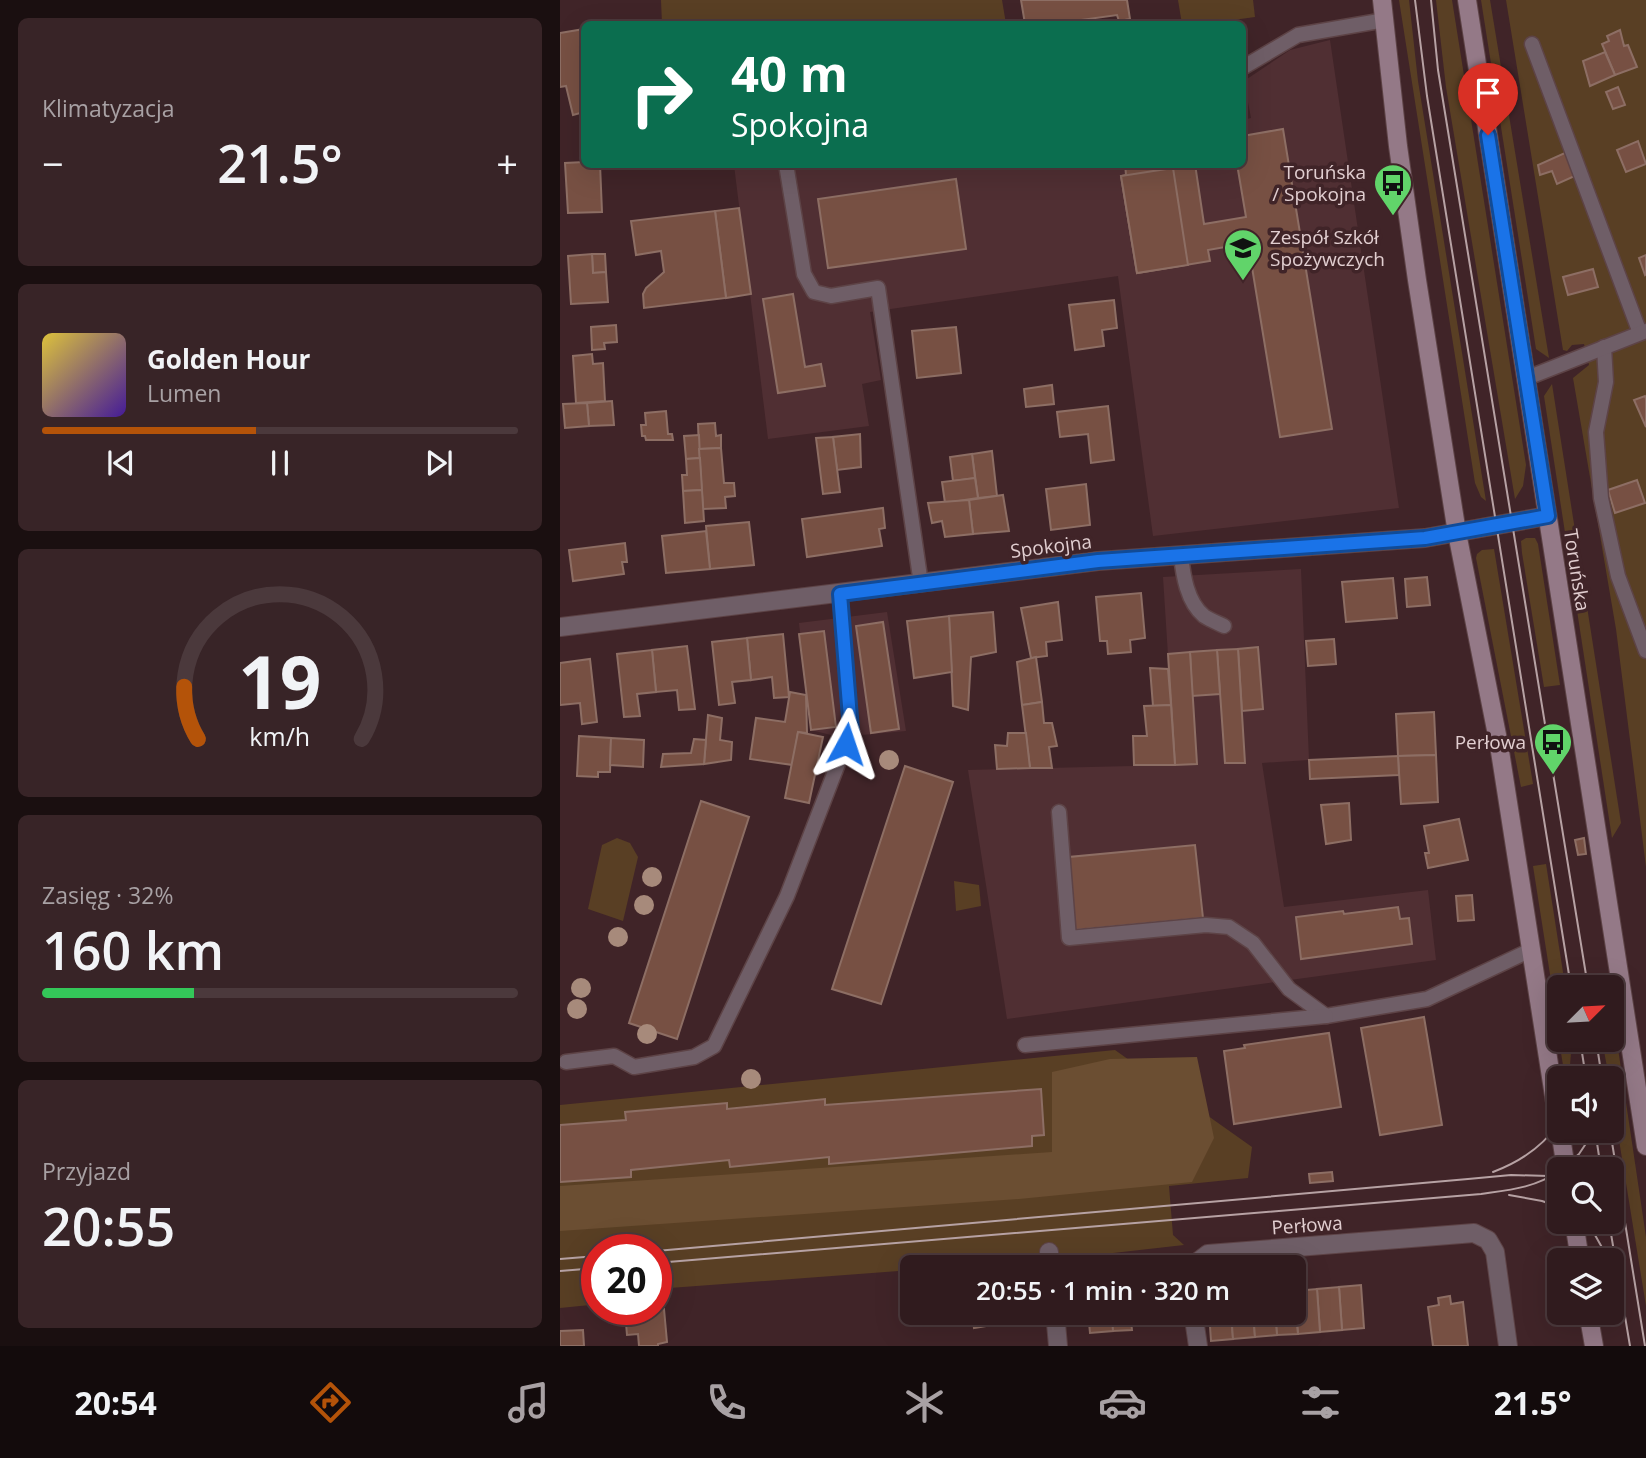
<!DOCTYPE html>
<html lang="pl">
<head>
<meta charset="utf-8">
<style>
	body { margin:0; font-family:"Open Sans",sans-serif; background:#382427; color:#f1f3f6; height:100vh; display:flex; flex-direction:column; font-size:26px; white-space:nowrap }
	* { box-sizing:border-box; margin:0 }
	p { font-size:23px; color:#a8a1a4 }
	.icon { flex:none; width:38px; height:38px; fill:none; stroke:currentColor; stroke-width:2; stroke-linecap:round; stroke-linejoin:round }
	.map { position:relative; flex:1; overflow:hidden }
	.sheet { display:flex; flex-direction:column; gap:18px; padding:18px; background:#1a0f10; width:560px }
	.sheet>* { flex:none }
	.hud { position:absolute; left:21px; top:21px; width:665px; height:147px; border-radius:10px; box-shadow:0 7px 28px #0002,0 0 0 2px #4b393c; background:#0b6e4f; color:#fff; overflow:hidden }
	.needle { width:46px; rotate:66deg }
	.controls { position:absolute; left:987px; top:975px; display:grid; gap:14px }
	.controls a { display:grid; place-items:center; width:77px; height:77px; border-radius:10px; background:#301b1e; box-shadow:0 7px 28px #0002,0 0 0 2px #4b393c; font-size:35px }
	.speed { position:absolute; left:21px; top:1234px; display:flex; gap:14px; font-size:35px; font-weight:700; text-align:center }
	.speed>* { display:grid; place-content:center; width:91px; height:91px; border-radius:50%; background:#301b1e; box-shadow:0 7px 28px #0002,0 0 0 2px #4b393c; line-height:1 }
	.speed .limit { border:10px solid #d22; background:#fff; color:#111 }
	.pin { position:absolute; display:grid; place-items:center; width:60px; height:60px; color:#fff; margin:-72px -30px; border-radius:50% 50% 50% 0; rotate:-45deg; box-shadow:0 0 7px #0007 }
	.pin .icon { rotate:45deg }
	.me { position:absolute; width:77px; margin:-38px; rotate:5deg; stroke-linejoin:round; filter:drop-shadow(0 0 5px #0008) }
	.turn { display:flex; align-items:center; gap:24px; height:147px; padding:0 35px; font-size:32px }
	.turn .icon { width:91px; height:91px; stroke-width:2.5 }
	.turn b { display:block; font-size:49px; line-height:60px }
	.big { font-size:52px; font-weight:600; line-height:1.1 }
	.sheet .widget { flex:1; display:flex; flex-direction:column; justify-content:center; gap:10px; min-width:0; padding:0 24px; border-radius:10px; background:#382427 }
	.sheet .dial { align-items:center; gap:0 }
	.dial svg { height:182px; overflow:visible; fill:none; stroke:#4b393c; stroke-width:7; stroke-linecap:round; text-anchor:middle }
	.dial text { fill:#f1f3f6; stroke:none }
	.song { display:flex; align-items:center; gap:21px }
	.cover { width:84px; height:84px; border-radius:10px; background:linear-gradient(135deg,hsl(50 70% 55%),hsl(260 70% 35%)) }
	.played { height:7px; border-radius:4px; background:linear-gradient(90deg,#b45309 45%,#4b393c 45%) }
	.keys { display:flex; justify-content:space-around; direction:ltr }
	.heat { display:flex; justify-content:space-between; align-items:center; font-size:38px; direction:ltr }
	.charge { height:10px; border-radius:5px; background:linear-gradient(90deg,#34c759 32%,#4b393c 0) }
	.trip { position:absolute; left:340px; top:1255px; width:406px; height:70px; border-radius:10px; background:#301b1e; box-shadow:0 7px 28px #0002,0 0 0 2px #4b393c; font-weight:600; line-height:70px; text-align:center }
	.tab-bar { display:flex; height:112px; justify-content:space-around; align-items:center; background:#130b0c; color:#a8a1a4 }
	.tab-bar .icon { width:49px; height:49px }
	.tab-bar .current { color:#b45309 }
	.tab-bar b { font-size:32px; color:#f1f3f6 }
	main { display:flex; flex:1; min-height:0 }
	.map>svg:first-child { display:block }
	.built { fill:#502f33 }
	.green { fill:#593f24 }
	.forest { fill:#6b4e32 }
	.building { fill:#775043; stroke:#8d6e64; stroke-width:2 }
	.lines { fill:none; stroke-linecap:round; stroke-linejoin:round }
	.service-casing { stroke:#5d4346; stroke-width:17 }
	.minor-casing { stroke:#5d4346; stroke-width:20 }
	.secondary-casing { stroke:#5d4346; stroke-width:20 }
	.service { stroke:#6f5e67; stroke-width:14 }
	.minor { stroke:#6f5e67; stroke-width:18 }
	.secondary { stroke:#947987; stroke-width:18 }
	.tram { stroke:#b7a2a4; stroke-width:2 }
	.tree { fill:#a78a7b }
	.route-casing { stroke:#114b97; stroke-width:18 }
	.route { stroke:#1a73e8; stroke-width:12 }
	.labels { text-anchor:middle; stroke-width:7; stroke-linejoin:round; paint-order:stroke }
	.poi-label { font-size:19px; fill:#e1ced0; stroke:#402428; text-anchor:end }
	.street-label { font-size:19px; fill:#e1ced0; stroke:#402428 }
</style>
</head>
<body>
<main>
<section class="sheet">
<div class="widget"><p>Klimatyzacja</p>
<div class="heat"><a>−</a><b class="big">21.5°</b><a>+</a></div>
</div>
<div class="widget">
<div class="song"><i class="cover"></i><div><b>Golden Hour</b><p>Lumen</p></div></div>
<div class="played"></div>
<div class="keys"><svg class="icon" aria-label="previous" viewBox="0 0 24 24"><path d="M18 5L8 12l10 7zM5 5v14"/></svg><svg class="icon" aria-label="pause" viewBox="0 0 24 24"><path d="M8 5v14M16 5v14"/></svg><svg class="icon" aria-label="next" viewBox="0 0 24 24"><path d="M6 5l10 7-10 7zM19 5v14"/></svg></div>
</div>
<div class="widget dial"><svg viewBox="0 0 100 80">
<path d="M14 69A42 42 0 1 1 86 69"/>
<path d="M14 69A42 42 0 0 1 8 46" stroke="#b45309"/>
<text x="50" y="56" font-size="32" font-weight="700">19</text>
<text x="50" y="72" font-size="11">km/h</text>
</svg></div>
<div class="widget"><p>Zasięg · 32%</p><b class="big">160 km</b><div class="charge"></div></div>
<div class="widget"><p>Przyjazd</p><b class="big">20:55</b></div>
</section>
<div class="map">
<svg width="1086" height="1346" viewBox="0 0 1086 1346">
	<rect width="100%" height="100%" fill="#402428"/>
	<g class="built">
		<path d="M770,40l69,468 -246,28 -35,-260 -248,36 11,68 -19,4 7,42 -101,13 -34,-274 228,-1 1,6 42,-6h237l1,-44 8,-2 -7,-37 46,-31z"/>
		<path d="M741,569l8,191 -47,3 22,144 144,-17 8,70 -429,59 -39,-249 207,-5 -12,-188z"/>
		<path d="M327,612l19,119 -67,6 -28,-7 -12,-107z"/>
	</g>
	<g class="green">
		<path d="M101,0h341l4,24h-344z"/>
		<path d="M618,0h75l2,17 -51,7h-22z"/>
		<path d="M839,0h10l9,81 68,420 -5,-4 -6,-14z"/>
		<path d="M876,0h16l74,465 -3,21 -8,13 -69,-412z"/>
		<path d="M921,0h9l59,358 -13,-9z"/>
		<path d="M946,0h140v867l-30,-238 -43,-251 16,-13 -5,-21 -12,1 -5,6 -4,-1z"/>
		<path d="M992,384l69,439 -9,15 -68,-442z"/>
		<path d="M966,538h9l3,6 22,141 -16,2 -22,-134 -1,-12z"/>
		<path d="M934,549l39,235 -12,3 -45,-229 1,-4 5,-4z"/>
		<path d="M57,838l13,5 8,14 -15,64 -35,-12 14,-64z"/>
		<path d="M986,864l19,121 -13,2 -19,-121z"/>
		<path d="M394,881l25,4 2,21 -25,5z"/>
		<path d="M1052,1008l34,229v69l-34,-209v-19h-3l-7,-38h10z"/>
		<path d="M999,1040h13l-3,38h-4z"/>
		<path d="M555,1050l137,97 -4,31 -79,8 4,49 11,10c-91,10 -181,22 -272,22v3l-256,19v-39h-59v51l-7,4 -30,3v-203z"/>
	</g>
	<path class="forest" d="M637,1057l17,81 -22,44 -173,17 -459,32v-45l492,-34v-80l58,-13z"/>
	<g class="building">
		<path d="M461,0h106l3,19 -11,2 -2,-6 -65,9h-27z"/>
		<path d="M24,29v83l-11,3 -7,-29 -6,1v-54z"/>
		<path d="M1060,30l4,16 4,-1 9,22 -22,8 -13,-31 7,-3 -2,-5z"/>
		<path d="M1045,52l10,23 -25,11 -7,-25z"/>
		<path d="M1058,87l7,18 -12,4 -7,-17z"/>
		<path d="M723,129l49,300 -52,8 -32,-194 -40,7 2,11 -73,12 -16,-97 5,-1 -1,-11h70l9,60 42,-7 -9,-53h5v-28z"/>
		<path d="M1078,141l8,23 -20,8 -9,-22z"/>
		<path d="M1007,152l10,23 -20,9 -5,-13 -12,4 -2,-10z"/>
		<path d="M24,162v2h16l2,48 -34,1 -3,-50z"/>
		<path d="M613,168l15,97 -51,8 -16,-97z"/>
		<path d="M396,179l10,70 -138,19 -10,-69z"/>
		<path d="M179,208l12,86 -25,4 -11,-87z"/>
		<path d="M155,211l11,87 -82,10 -1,-14 3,-6 18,-16 -3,-21 -25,4 -5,-34z"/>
		<path d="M32,254h13l1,18 -13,1z"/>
		<path d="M32,254l1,19 13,-1 2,30 -37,2 -3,-48z"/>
		<path d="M1086,255v19l-1,1 -6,-17z"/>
		<path d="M1033,269l5,18 -30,8 -5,-18z"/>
		<path d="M233,294l12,73 16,-3 4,22 -47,7 -15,-94z"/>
		<path d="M554,300l3,28 -15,2 2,16 -29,4 -6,-45z"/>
		<path d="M56,325l1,17 -13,1 1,6 -13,1 -1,-23z"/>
		<path d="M396,327l5,46 -44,5 -5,-47z"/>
		<path d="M32,354l1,10 10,-1 2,38 -29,2 -3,-47z"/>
		<path d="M492,385l2,19 -28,3 -2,-18z"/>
		<path d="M1085,396l1,3v28l-12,-27z"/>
		<path d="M52,401l2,24 -25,1 -2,-23z"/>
		<path d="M27,403l2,23 -24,2 -2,-24z"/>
		<path d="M548,406l6,54 -23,3 -3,-29 -28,3 -3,-25z"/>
		<path d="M106,411l2,23h4l1,6h-27l-1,-4h-3l-1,-11h5l-1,-12z"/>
		<path d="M155,423l1,13 5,-1v13l-22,1 -1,-25z"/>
		<path d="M300,434l1,33 -24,3 -4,-33z"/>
		<path d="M139,435l1,23 -14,1 -2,-23z"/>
		<path d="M273,437l7,55 -17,2 -7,-56z"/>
		<path d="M161,448l3,35h10l1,13 -10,1 1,11 -23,1 -4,-60z"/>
		<path d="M432,451l5,45 -19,2 -6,-44z"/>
		<path d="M412,454l3,24 -22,3 -3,-24z"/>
		<path d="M140,458l2,32 -19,1 -1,-16h5l-1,-16z"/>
		<path d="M415,478l3,20 -33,5 -3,-21z"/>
		<path d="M1077,480l8,23 -30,10 -7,-23z"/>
		<path d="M526,484l4,41 -39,5 -5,-41z"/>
		<path d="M142,490l2,31 -19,2 -2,-32z"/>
		<path d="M443,495l6,36 -36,3 -4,-34z"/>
		<path d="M409,500l4,34 -28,3 -3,-16 -10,2 -4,-20z"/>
		<path d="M323,508l2,20 -6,1 3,17 -75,11 -5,-38z"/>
		<path d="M189,522l5,43 -44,4 -4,-43z"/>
		<path d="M146,531l4,38 -44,4 -4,-37z"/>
		<path d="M65,543l2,19h-5l2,12 -51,7 -4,-31z"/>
		<path d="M867,577l3,28 -23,2 -2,-28z"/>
		<path d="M833,578l4,40 -51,4 -4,-40z"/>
		<path d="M581,593l4,45 -15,2 1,12 -23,2 -1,-13h-7l-4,-44z"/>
		<path d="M498,602l4,38 -16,2 1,14 -16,2 -10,-50z"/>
		<path d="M433,612l3,40 -25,5 -3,53 -15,-4 -4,-90z"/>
		<path d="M389,616l3,56 -38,6 -7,-57z"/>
		<path d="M323,622l16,107 -28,4 -15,-107z"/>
		<path d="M264,631l12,96 -25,3 -12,-96z"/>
		<path d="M223,634l6,63 -15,1 -2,-21 -21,3 -4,-42z"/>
		<path d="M187,638l4,42 -19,2 3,21 -16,2 -7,-63z"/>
		<path d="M774,639l2,25 -28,2 -2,-25z"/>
		<path d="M127,646l8,63 -16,1 -2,-20 -21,2 -4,-42z"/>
		<path d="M698,647l5,62 -21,2 -4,-62z"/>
		<path d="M678,649l7,114h-20l-8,-113z"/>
		<path d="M92,650l4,42 -19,2 3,22 -16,1 -7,-63z"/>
		<path d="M657,650l3,44 -28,2 -2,-44z"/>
		<path d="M630,652l7,112 -22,1 -7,-111z"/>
		<path d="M476,657l6,45 -20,3 -5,-43z"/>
		<path d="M30,659l7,63 -15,2 -2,-21 -20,2v-42z"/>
		<path d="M590,668l18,1 3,36 -18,1z"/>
		<path d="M230,692l16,3 1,38 -9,-1 -5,33 -43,-6 6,-41 29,4z"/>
		<path d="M482,702l2,21h8l5,23 -8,1 3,21h-22l-8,-63z"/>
		<path d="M611,705l4,60h-41l-1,-29h14l-3,-30z"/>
		<path d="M874,712l2,43 -38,1 -2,-42z"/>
		<path d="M148,715l14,3 -2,22 12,2 -1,18 -27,4z"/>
		<path d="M238,732l25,5 -14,66 -24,-5z"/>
		<path d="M448,733h18l4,35 -33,1 -2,-24 12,1z"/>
		<path d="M19,736l32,2 -1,34h-12v5l-21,-1z"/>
		<path d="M51,738l33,2 -1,27 -33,-2z"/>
		<path d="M134,739l12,1 -2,24 -43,3 2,-13 28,-1z"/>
		<path d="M876,755l2,47 -37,2 -3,-48z"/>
		<path d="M838,756l1,19 -89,4 -1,-19z"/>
		<path d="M345,766l48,16 -72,222 -49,-15z"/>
		<path d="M141,801l48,16 -72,222 -48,-16z"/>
		<path d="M789,803l2,37 -25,4 -5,-39z"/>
		<path d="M899,819l9,41 -40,8 -3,-15h4l-5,-27z"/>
		<path d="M1024,838l2,16 -8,1 -3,-15z"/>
		<path d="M635,845l8,73 -128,12 -6,-73z"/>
		<path d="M912,895l2,25 -16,1 -2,-25z"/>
		<path d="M838,907l2,12 9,-1 3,26 -111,15 -5,-42 47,-6 1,3z"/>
		<path d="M864,1017l18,108 -62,10 -19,-107z"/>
		<path d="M769,1033l12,74 -107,17 -10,-73 21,-3 -1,-3z"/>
		<path d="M481,1089l3,46 -12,1v10l-203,18v-7l-99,10 -1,-7 -98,10v7l-71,5v-57l66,-5 -1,-8 102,-9v6l98,-10v6z"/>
		<path d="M772,1172l1,9 -23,2 -1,-9z"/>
		<path d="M777,1218l1,10 -29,3 -1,-10z"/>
		<path d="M801,1285l3,43 -22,2 -3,-43z"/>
		<path d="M779,1287l3,43 -22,2 -3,-43z"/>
		<path d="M757,1289l3,43 -22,2 -3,-43z"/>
		<path d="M733,1291l5,43 -21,1 -2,-23h18z"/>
		<path d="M890,1296l1,8 12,-2 5,44h-35l-5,-39 11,-2 -1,-7z"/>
		<path d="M104,1309l3,33 -9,2v2h-19l-1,-12 -11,1 -2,-23z"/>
		<path d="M412,1312h43l1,9 -42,7z"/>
		<path d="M528,1312h24l1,19 -23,2z"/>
		<path d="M552,1312h18l2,18 -19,1z"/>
		<path d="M649,1312h22l2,27 -22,2z"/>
		<path d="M671,1312h22l2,25 -22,2z"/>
		<path d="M693,1312h22l2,23 -22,2z"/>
		<path d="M23,1330l1,16h-24v-15z"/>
	</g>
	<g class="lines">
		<defs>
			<g id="service">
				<path d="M972,44l108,289"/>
				<path d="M682,68l56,-33 87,-15"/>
				<path d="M226,164l18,110 10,18 17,4 47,-8 43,296"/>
				<path d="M1044,347l2,35 -10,50 5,66 17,78 28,75"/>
				<path d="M967,378l119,-47"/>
				<path d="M621,555c2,20 6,47 23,61 6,4 14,7 20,10"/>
				<path d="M499,812l10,126 137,-13 23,2 24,16 36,46 37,27 101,-17 104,-49"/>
				<path d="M465,1045l301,-29"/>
				<path d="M6,1062l48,-6 20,11 60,-10 20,-11 73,-150 64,-166 -11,-136"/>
			</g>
			<g id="minor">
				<path d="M0,627l538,-66 327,-23 122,-22"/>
				<path d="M489,1252l1,15"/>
				<path d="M631,1267l17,-13 266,-21 14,7 7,12 13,94"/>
				<path d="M495,1312l3,34"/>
				<path d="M633,1312l5,34"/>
			</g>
			<g id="secondary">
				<path d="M822,0l16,146 19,134 40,253 42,212 60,383"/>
				<path d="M907,0l179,1146"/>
				<path d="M1000,1130l6,39"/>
				<path d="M1014,1222l6,38"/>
				<path d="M1028,1312l6,34"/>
			</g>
		</defs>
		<use href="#service" class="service-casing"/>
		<use href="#minor" class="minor-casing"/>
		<use href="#secondary" class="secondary-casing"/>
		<use href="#service" class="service"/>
		<use href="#minor" class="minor"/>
		<use href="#secondary" class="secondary"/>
		<g class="tram">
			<path d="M855,0l12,96 144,891"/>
			<path d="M871,0l7,70 150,917"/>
			<path d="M1020,1040l6,38"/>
			<path d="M1036,1040l6,38"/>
			<path d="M1035,1130l6,39"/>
			<path d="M1050,1130l35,216"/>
			<path d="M1002,1169l17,-15 16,-24"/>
			<path d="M933,1172c27,-10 50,-26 66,-49"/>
			<path d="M949,1195l33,6 17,6"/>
			<path d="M1020,1222l15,13 14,25"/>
			<path d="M1049,1222l21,124"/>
			<path d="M96,1251l812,-72 43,-4 38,1"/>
			<path d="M0,1259l37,-3"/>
			<path d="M96,1263l825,-69c28,-4 54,-6 78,-23"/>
			<path d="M0,1271l37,-3"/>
		</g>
	</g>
	<g class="tree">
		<circle cx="329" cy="760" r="10"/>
		<circle cx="92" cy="877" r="10"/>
		<circle cx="84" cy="905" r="10"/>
		<circle cx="58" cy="937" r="10"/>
		<circle cx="21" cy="988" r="10"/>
		<circle cx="17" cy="1009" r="10"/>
		<circle cx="87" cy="1034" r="10"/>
		<circle cx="191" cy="1079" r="10"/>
	</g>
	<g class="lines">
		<defs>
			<path id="route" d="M286,744l5,-14 -11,-136 258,-33 327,-23 123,-22 -60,-381"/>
		</defs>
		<use href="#route" class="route-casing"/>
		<use href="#route" class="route"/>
	</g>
	<defs>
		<symbol id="bus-pin" viewBox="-11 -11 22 30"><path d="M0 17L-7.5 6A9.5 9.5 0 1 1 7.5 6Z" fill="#61d46a" stroke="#402428"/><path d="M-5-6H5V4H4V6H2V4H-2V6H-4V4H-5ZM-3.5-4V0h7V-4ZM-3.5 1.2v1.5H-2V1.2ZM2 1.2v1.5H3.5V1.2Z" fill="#111"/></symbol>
		<symbol id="school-pin" viewBox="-11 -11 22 30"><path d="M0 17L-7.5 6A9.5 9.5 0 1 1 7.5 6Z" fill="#61d46a" stroke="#402428"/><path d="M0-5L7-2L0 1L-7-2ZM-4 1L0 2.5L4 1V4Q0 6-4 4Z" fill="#111"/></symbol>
	</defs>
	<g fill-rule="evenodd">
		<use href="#bus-pin" x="811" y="161" width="44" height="60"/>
		<use href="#school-pin" x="661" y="226" width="44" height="60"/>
		<use href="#bus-pin" x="971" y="720" width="44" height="60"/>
	</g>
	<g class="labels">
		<g class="poi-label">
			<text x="806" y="179">Toruńska<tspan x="806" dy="22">/ Spokojna</tspan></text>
			<text x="710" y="244" text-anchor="start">Zespół Szkół<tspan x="710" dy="22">Spożywczych</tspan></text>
			<text x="966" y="749">Perłowa</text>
		</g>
		<g class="street-label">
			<text transform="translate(491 546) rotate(-7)" y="7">Spokojna</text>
			<text transform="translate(1017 570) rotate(81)" y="7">Toruńska</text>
			<text transform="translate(747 1225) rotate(-4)" y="7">Perłowa</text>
		</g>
	</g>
</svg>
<div class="controls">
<a><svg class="needle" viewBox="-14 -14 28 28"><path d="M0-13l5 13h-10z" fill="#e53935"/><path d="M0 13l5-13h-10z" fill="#a8a1a4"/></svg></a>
<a><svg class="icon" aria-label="sound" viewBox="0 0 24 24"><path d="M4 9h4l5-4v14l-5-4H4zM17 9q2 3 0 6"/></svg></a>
<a><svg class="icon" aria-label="search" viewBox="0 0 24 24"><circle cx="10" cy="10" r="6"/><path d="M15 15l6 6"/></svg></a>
<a><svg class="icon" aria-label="layers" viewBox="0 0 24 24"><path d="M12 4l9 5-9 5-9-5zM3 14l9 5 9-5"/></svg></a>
</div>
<div class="speed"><div class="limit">20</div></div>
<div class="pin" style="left:928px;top:135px;background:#d93025"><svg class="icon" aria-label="arrive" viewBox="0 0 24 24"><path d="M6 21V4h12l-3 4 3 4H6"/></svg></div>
<svg class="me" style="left:286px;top:744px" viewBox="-20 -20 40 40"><path d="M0-17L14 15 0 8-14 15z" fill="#1a73e8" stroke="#fff" stroke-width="4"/></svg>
<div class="trip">20:55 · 1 min · 320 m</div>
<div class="hud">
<div class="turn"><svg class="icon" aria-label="right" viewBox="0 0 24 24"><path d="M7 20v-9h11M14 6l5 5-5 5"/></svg><div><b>40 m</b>Spokojna</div></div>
</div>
</div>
</main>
<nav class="tab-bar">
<b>20:54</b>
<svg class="icon current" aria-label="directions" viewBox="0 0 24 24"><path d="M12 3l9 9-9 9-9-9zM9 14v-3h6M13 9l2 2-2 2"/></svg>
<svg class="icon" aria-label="music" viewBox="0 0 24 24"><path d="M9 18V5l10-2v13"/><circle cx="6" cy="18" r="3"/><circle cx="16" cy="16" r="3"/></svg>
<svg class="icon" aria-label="phone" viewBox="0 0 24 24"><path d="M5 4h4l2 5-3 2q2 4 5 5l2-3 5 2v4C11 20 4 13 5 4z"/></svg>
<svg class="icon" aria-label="climate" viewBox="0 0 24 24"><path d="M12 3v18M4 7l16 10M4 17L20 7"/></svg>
<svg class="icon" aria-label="car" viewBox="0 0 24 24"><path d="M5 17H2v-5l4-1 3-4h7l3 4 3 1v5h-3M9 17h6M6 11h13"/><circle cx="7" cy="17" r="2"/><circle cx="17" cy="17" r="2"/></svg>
<svg class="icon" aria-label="filters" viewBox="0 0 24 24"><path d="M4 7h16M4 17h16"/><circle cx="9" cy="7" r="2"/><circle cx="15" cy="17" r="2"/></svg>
<b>21.5°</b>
</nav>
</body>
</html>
